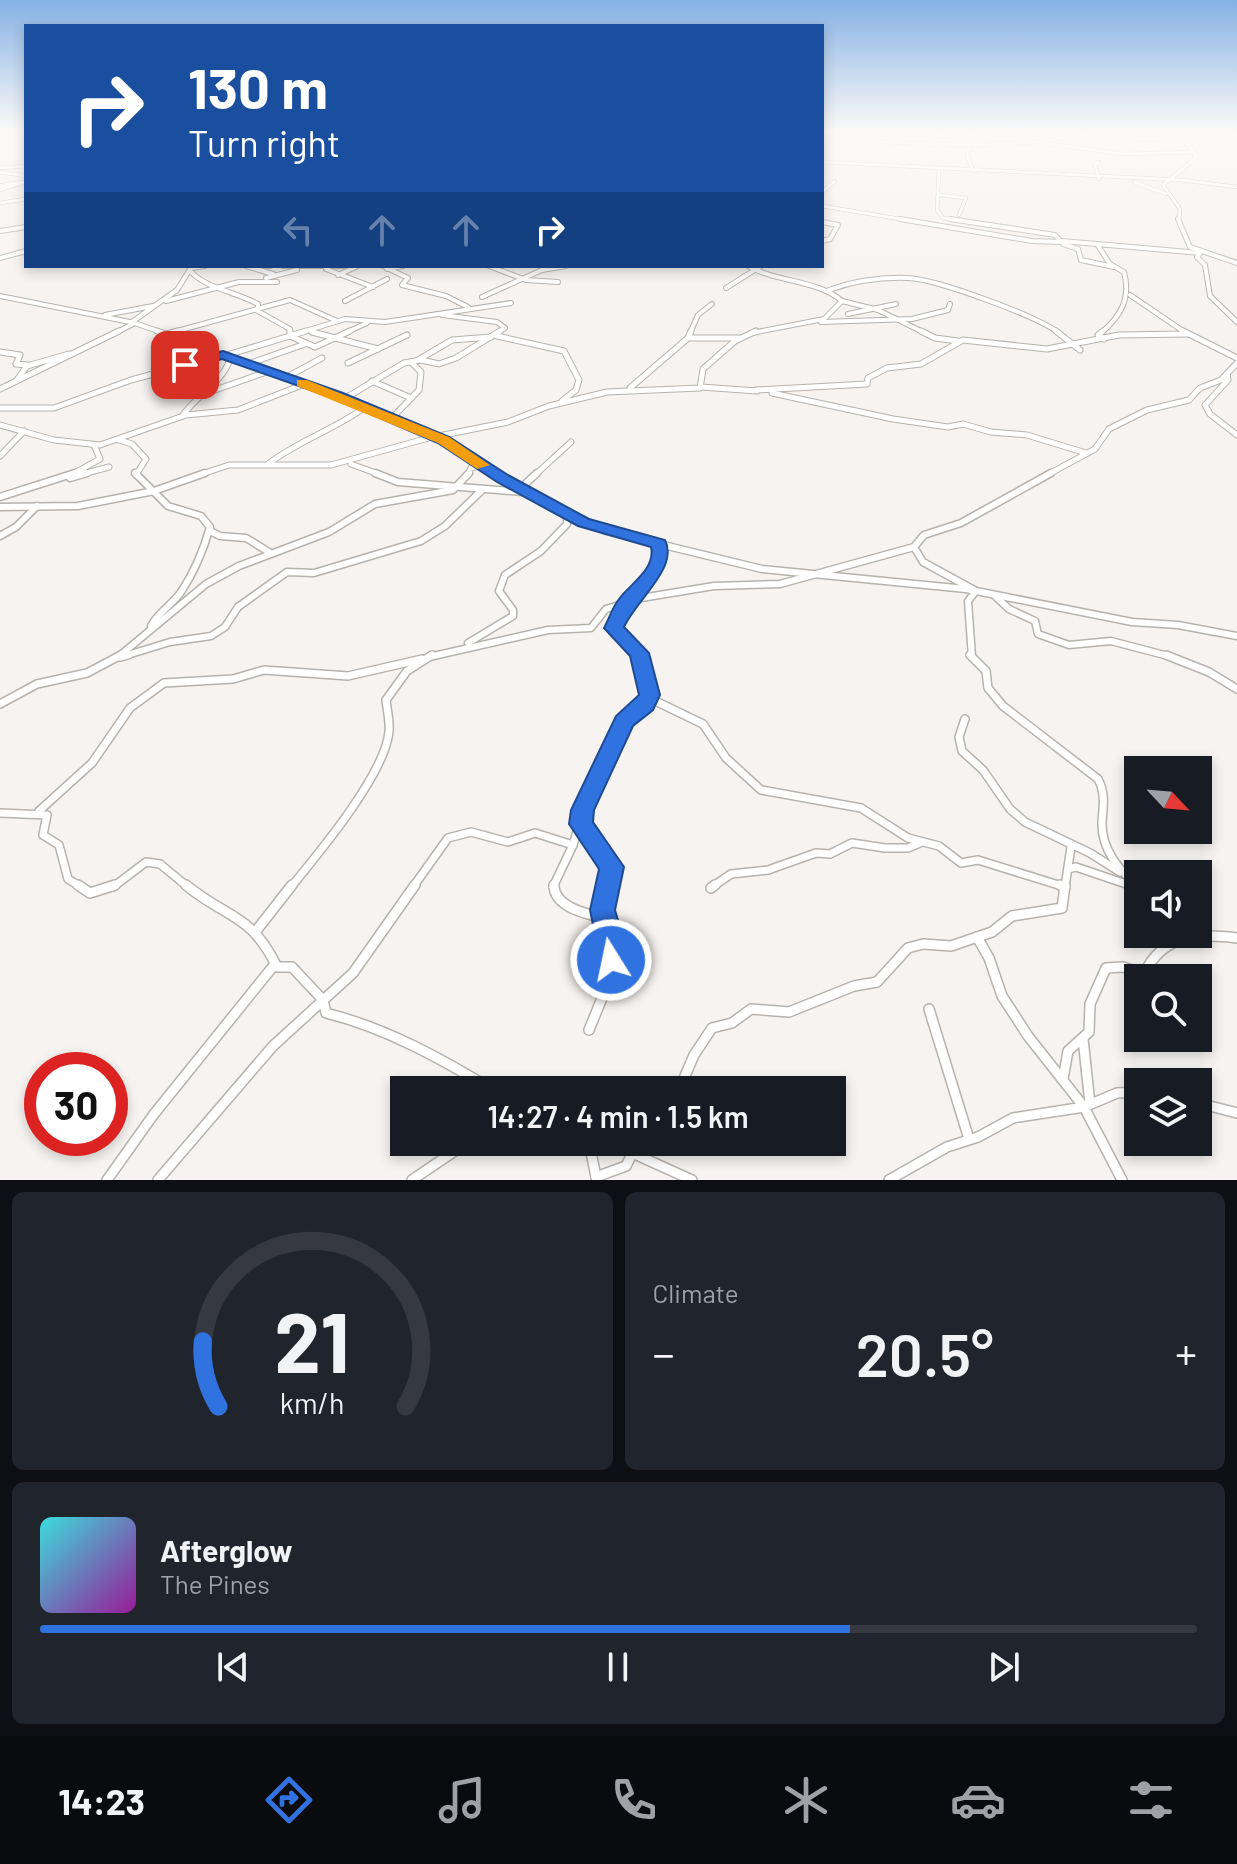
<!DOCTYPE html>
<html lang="en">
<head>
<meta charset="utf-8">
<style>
	body { margin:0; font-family:Barlow,sans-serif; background:#20242c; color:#f1f3f6; height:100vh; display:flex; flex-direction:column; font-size:30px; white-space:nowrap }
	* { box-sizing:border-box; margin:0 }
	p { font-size:26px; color:#9ea1a6 }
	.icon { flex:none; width:44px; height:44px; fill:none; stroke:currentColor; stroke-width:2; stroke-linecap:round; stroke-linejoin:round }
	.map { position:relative; height:1180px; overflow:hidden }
	.sheet { display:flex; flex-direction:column; gap:12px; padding:12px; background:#0d0f14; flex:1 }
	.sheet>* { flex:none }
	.guide { position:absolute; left:24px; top:24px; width:800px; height:244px; border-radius:0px; box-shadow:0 4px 12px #0003; background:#1a4fa0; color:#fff; overflow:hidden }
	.needle { width:52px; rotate:116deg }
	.tools { position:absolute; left:1124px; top:756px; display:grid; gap:16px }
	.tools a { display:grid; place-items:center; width:88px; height:88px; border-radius:0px; background:#171b24; box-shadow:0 4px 12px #0003; font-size:40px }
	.speed { position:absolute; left:24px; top:1052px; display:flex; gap:16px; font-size:40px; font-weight:700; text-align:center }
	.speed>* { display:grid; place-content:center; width:104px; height:104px; border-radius:50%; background:#171b24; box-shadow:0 4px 12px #0003; line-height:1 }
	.speed .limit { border:12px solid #d22; background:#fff; color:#111 }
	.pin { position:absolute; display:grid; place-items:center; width:68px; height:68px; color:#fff; margin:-34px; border-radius:16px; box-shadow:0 4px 12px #0006 }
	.me { position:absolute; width:88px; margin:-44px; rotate:350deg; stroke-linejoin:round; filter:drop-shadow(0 0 6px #0008) }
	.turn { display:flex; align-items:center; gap:28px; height:168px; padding:0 32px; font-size:36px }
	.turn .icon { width:104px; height:104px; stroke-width:2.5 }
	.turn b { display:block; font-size:56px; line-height:68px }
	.lanes { display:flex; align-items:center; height:76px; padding:0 32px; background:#0003; justify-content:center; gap:40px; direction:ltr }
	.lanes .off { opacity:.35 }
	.big { font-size:60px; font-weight:600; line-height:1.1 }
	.sheet .card { flex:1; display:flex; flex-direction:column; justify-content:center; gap:12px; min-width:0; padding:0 28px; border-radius:12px; background:#20242c }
	.sheet .dial { align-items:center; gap:0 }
	.dial svg { height:208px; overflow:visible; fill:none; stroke:#363941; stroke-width:7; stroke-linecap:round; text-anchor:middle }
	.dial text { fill:#f1f3f6; stroke:none }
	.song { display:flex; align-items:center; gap:24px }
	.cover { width:96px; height:96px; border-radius:12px; background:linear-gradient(135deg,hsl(180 70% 55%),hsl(300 70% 35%)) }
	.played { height:8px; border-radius:4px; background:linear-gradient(90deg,#3073e0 70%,#363941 70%) }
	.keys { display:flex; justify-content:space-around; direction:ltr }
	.heat { display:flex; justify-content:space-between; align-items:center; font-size:44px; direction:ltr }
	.sheet .tiles { flex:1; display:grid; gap:12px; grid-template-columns:1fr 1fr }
	.card:last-child { grid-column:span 2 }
	.trip { position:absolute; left:390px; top:1076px; width:456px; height:80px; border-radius:0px; background:#171b24; box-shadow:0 4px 12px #0003; font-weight:600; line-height:80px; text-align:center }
	.menu { display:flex; height:128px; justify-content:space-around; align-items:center; background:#090b0e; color:#9ea1a6 }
	.menu .icon { width:56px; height:56px }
	.menu .current { color:#3073e0 }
	.menu b { font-size:36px; color:#f1f3f6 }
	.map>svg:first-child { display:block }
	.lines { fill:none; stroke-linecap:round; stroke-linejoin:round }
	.minor-far5-casing { stroke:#b6b3af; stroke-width:4 }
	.minor-far4-casing { stroke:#b6b3af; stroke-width:6 }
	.minor-far3-casing { stroke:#b6b3af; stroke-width:7 }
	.minor-far2-casing { stroke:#b6b3af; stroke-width:9 }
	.minor-far1-casing { stroke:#b6b3af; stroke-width:10 }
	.minor-casing { stroke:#b6b3af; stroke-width:12 }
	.highway-casing { stroke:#b6b3af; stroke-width:5 }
	.minor-far5 { stroke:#fff; stroke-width:3 }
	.minor-far4 { stroke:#fff; stroke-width:4 }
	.minor-far3 { stroke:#fff; stroke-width:5 }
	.minor-far2 { stroke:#fff; stroke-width:6 }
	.minor-far1 { stroke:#fff; stroke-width:7 }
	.minor { stroke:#fff; stroke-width:9 }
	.highway { stroke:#fff; stroke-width:4 }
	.route { fill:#3073e0; stroke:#1f4b92; stroke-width:2 }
	.slow { fill:#f59e0b }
</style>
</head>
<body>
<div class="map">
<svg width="1237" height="1180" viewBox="0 0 1237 1180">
	<rect width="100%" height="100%" fill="#f7f3f0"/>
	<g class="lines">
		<defs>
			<g id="minor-far5">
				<path d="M853,132l27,10 87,3"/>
				<path d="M949,132l56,8"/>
				<path d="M1162,132l27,13 8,12 -34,28 17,24 -1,12"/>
				<path d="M822,134l17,-2"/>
				<path d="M937,135l13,2"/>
				<path d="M0,137l26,-2"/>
				<path d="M1042,143l81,11 71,-2"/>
				<path d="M932,146l7,-14"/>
				<path d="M822,162l359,18 56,7"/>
				<path d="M1099,162l-4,3 4,14"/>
				<path d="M0,168l26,-2"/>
				<path d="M939,169l-2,41 6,8 20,3"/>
				<path d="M973,171l-6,-16 2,-10 72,-3 37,-7 102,6"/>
				<path d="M0,172l26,4"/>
				<path d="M1134,182l32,12"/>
				<path d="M0,190l18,-6"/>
				<path d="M822,192l13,-11"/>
				<path d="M940,195l26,3 -7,17"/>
				<path d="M0,203l26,-4"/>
				<path d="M822,206l90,15"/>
			</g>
			<g id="minor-far4">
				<path d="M900,219l132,22 29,1"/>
				<path d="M950,219l105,16 8,9 15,5 3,11 33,7"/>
				<path d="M1178,219l12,28 47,16"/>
				<path d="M822,222l16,3 -8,14 -8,2"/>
				<path d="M0,231l26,-4"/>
				<path d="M1061,241l36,3"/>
				<path d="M1201,252l-4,5 8,8 5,31 27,26"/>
				<path d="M0,258l26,-7"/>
				<path d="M246,266l27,8"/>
				<path d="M266,266h4"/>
				<path d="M283,266h61"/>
				<path d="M383,266l25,12 -6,7 44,11 22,11"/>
				<path d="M489,266l37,14 32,2"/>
				<path d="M748,266c30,17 68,13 94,35l-18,18 -72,14"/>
				<path d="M191,268l14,-2"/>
				<path d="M326,269l47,18"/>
				<path d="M387,269l16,-3"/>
				<path d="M191,272c17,17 45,20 67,32v4"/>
				<path d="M338,275l20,-9"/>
				<path d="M266,278l31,-8"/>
				<path d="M726,288l35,-22"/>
				<path d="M829,290c25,-9 52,-13 79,-12 28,1 129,38 151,55"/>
				<path d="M1130,295l56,38"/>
				<path d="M0,296l135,27 28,10"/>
				<path d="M482,297l60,-27 24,-4"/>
				<path d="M166,301l73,-19h38"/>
				<path d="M345,301l42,-22"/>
				<path d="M842,301l36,9 47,23"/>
				<path d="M256,310l34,19v4"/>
				<path d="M848,314l48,-10"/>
				<path d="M105,315l48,-9"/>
				<path d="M442,315l55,7 8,6 -8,5"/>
				<path d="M821,322l91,-3 36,-9 2,-6"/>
				<path d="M312,332l4,1"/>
				<path d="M115,333l20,-10 -3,-1 45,-32 15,-24"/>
				<path d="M170,333l120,-33 47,21"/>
				<path d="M299,333l46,-14 40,3 126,-19"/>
				<path d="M345,333l22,-10"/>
				<path d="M690,333l8,-18 14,-11"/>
				<path d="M1101,333c20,-17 30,-34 23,-61l-14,-8 -13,-20 103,9"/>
			</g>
			<g id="minor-far3">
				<path d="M157,331l181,65 106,44 56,35"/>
				<path d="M290,331v5l25,11 35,-16"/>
				<path d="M921,331l14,7 23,3"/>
				<path d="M1056,331l24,19"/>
				<path d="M1103,331l-5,4 6,4"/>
				<path d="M1183,331l54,27"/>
				<path d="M312,332l66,17"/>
				<path d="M163,335l15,-4"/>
				<path d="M497,336l67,15 15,29 -3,10 -14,11"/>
				<path d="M688,338l3,-7"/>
				<path d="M0,352l20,3 -4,9 12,1"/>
				<path d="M224,356l82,-25"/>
				<path d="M418,360l34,-20 39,-3"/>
				<path d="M348,363l59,-28"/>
				<path d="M248,364l57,-20"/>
				<path d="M1227,374l1,6 -23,25 5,9 27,21"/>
				<path d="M285,378l37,-20"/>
				<path d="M17,380l10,-14 42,-12"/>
				<path d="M372,381l39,17"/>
				<path d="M701,387l56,4"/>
				<path d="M630,388l58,-50h51"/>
				<path d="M0,389l119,-58"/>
				<path d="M756,390l111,-6 1,-6 19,-10 34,-4 42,-24 84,9 72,-14 68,-1"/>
				<path d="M772,393l121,26 55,8 15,-3 28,8 36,3 59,18"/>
				<path d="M201,395l68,-24"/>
				<path d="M344,399l60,-36 17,-3 18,4 17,-6 44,-27"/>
				<path d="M0,408h54l77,-28 89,-24"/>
				<path d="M183,415c14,-20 40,-33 47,-56"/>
				<path d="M391,419l28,-29 2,-18 -10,-10"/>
				<path d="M0,425l54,15 46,5 86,-30 52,-5 64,-25"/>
				<path d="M439,436l69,-14 41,-16 58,-14 93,-4 3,-19 32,-28 21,-10"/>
				<path d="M119,440l13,4 14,15 -10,16"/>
				<path d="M0,456l24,-25"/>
				<path d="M268,464c30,-23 65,-34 96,-56"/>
				<path d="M351,464l30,11"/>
				<path d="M71,475l29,-16 -6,-14"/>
				<path d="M79,475l30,-8"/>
				<path d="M199,475l30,-10h102l101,-28"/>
				<path d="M468,475l3,-7 12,-3"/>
				<path d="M535,475l36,-33"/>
				<path d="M1047,475l48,-26 14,-20 38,-19 42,-10 11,-12 21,-8 16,-17"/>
			</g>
			<g id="minor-far2">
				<path d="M135,473l33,33 33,10 9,11c-7,25 -15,44 -29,65 -9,13 -22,19 -30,34"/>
				<path d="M375,473l23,9 125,10"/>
				<path d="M497,473l36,23 73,35 156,38 204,20 166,33 46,3 59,11"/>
				<path d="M70,478l17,-5"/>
				<path d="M520,489l17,-16"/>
				<path d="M0,497l75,-24"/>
				<path d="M0,507l78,-1 76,-15 51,-18"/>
				<path d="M210,531l10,5 26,2 23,14"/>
				<path d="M0,536l16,-9 21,-21"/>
				<path d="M914,547l9,15 53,29 -8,10 4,56"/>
				<path d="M994,595l15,14 26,12 3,13 31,11 42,-4 61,16"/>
				<path d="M629,600l85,-14 66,-2 134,-37 10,-12 37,-12 90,-50"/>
				<path d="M625,604l-11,24 26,29"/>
				<path d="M468,643l45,-27v-6l-14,-19 6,-16 36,-24 26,-27v-9"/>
				<path d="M118,657l88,-73 33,-18 90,-34 46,-28 78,-14 16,-17"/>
				<path d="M121,657l49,-15 41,-6 14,-9 13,-20 49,-35 27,1 107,-32 24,-15 37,-36"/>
				<path d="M429,657l119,-27 43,-2 15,-19 22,-7 21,-24 12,-22 -2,-12"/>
			</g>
			<g id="minor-far1">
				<path d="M970,655l16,16 2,17 15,18 95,73c8,15 5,28 4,43 -1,27 17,48 36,65"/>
				<path d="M1166,655l43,17 28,17"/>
				<path d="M120,657l8,-2"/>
				<path d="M649,698l54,26 23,34 35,32 100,18 47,30 31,8 22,17 17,-3 87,27"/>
				<path d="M0,704l37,-20 50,-11 34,-18"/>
				<path d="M965,719l-6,18 3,14 21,19 27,39 15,13 65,31 30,19"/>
				<path d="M39,811l53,-48 38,-55 34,-25 69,-4 31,-9 84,6 74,-17"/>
				<path d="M0,813l47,2 -4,20 16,10 9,34 13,8"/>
				<path d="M581,824l31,43 -4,20"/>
				<path d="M1068,869l8,-2 59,20"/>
				<path d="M113,887l33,-25 14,2 28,23"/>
				<path d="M291,887c27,-33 95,-114 98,-156 1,-10 -2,-21 -3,-31l21,-29 25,-16"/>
				<path d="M413,887l35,-49 23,-6 37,10 27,-9 38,12c9,-32 32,-97 51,-123 7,-11 19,-15 26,-27l-11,-40"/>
				<path d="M553,887l20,-42"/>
				<path d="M712,887l19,-13 37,-4 48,-17 14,1 22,-11 33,5h23l12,-5"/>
				<path d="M1065,887l6,-40"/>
			</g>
			<g id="minor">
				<path d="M78,885l12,8 25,-8"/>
				<path d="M186,885c41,34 65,28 91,82h15l31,33 3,13c60,15 114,45 167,77"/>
				<path d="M554,885c0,22 32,29 50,33"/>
				<path d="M1060,885l5,2"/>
				<path d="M1130,885l5,2"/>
				<path d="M711,888l4,-3"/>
				<path d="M256,931l36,-46"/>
				<path d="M977,937l12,21 13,38 26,40 56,71 38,73"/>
				<path d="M929,1009l40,130"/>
				<path d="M589,1030l22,-54 1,-32 -9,-34 5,-25"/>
				<path d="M1083,1039l7,65"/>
				<path d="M1063,1079l5,-28 21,-19 1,-28 16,-36 17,-1 21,7c19,-40 53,-41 93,-36"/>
				<path d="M561,1090l7,-6 23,6"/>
				<path d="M679,1090l15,-35 18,-27 20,-5 19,-14 38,3 65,-26 23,-4 31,-34 15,-4 28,2 41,-14 20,-16 50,-8 3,-23"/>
				<path d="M1198,1103l39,10"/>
				<path d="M589,1142l7,35"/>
				<path d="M608,1142l84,38"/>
				<path d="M596,1177l30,-11 12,-24"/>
				<path d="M107,1180l47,-66 121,-150"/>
				<path d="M158,1180l115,-134 80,-73 62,-88"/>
				<path d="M412,1180l56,-38"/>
				<path d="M889,1180l58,-33 31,-10 35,-19 71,-11 33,-14 21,-1"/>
			</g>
			<path id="highway" d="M0,186l26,-4"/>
		</defs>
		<use href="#minor-far5" class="minor-far5-casing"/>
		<use href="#minor-far4" class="minor-far4-casing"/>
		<use href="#minor-far3" class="minor-far3-casing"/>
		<use href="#minor-far2" class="minor-far2-casing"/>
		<use href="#minor-far1" class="minor-far1-casing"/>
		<use href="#minor" class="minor-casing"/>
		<use href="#highway" class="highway-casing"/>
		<use href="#minor-far5" class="minor-far5"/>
		<use href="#minor-far4" class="minor-far4"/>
		<use href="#minor-far3" class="minor-far3"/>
		<use href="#minor-far2" class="minor-far2"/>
		<use href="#minor-far1" class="minor-far1"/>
		<use href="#minor" class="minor"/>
		<use href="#highway" class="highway"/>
	</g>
	<linearGradient id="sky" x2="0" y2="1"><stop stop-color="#85b1e4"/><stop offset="0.44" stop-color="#fbfaf8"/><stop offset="1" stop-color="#fbfaf8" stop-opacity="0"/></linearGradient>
	<rect width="1237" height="297" fill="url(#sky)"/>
	<path class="route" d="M223,351l120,42 106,44 59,38 81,44 76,21c14,28 -29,60 -41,87l25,26 11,42 -7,15 -20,16 -39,84 -1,12 31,45 -9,43 10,34 -4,25 -10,4 -9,-4 -12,-59 9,-41 -30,-45 2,-14 45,-94 23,-21 -9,-39 -26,-28c5,-9 8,-20 15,-29 11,-15 37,-30 32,-52l-73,-21 -81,-44 -59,-39 -105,-45 -111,-39 -37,10 -6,-4z"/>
	<path class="slow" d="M297,380h10l142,57 41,28 -13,4 -39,-26 -141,-57z"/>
</svg>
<div class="tools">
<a><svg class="needle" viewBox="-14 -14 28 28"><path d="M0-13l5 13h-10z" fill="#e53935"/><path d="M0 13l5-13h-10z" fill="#9ea1a6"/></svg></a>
<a><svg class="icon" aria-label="sound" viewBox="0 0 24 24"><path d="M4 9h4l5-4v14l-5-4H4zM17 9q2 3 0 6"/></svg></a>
<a><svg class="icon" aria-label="search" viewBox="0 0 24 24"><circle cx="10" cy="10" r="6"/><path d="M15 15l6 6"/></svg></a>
<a><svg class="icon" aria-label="layers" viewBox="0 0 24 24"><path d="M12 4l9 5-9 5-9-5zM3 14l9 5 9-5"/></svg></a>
</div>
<div class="speed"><div class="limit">30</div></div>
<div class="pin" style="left:185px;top:365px;background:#d93025"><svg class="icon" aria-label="arrive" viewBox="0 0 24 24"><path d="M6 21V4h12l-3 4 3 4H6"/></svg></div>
<svg class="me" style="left:611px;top:960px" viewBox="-20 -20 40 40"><circle r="17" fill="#3073e0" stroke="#fff" stroke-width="3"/><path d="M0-11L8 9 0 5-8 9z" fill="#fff"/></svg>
<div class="trip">14:27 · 4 min · 1.5 km</div>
<div class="guide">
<div class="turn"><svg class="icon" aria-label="right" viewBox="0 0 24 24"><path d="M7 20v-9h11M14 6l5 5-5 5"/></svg><div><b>130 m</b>Turn right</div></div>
<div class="lanes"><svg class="icon off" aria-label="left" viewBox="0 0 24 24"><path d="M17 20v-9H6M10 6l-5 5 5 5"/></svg><svg class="icon off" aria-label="ahead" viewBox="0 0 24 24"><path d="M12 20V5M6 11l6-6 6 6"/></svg><svg class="icon off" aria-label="ahead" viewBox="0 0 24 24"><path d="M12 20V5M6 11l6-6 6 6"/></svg><svg class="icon" aria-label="right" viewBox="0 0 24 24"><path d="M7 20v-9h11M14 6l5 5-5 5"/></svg></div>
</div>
</div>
<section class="sheet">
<div class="tiles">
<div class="card dial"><svg viewBox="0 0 100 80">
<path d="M14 69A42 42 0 1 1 86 69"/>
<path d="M14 69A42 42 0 0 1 8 44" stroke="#3073e0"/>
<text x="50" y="56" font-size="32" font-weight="700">21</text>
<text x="50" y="72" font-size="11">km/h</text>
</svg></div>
<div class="card"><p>Climate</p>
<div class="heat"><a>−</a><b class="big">20.5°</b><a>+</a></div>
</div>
<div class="card">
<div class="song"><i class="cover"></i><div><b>Afterglow</b><p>The Pines</p></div></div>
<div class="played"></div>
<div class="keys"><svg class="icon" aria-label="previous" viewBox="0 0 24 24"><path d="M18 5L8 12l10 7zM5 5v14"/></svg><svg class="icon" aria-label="pause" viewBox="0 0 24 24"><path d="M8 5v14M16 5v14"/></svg><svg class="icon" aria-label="next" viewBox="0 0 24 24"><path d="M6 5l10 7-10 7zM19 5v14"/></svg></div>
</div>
</div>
</section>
<nav class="menu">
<b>14:23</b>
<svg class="icon current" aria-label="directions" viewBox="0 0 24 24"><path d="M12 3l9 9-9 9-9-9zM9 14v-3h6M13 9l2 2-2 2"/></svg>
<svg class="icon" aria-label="music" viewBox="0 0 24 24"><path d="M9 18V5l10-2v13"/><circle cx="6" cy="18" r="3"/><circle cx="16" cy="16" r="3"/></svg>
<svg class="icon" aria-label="phone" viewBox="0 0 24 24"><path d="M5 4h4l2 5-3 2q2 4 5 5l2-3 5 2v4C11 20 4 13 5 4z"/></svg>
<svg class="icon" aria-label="climate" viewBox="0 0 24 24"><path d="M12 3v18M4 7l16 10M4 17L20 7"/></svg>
<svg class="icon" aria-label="car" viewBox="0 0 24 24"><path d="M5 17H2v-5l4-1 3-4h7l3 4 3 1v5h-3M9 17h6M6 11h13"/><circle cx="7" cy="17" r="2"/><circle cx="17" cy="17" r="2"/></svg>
<svg class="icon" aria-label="filters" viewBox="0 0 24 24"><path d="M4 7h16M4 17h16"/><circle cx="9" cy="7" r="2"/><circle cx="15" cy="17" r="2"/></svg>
</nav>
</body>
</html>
